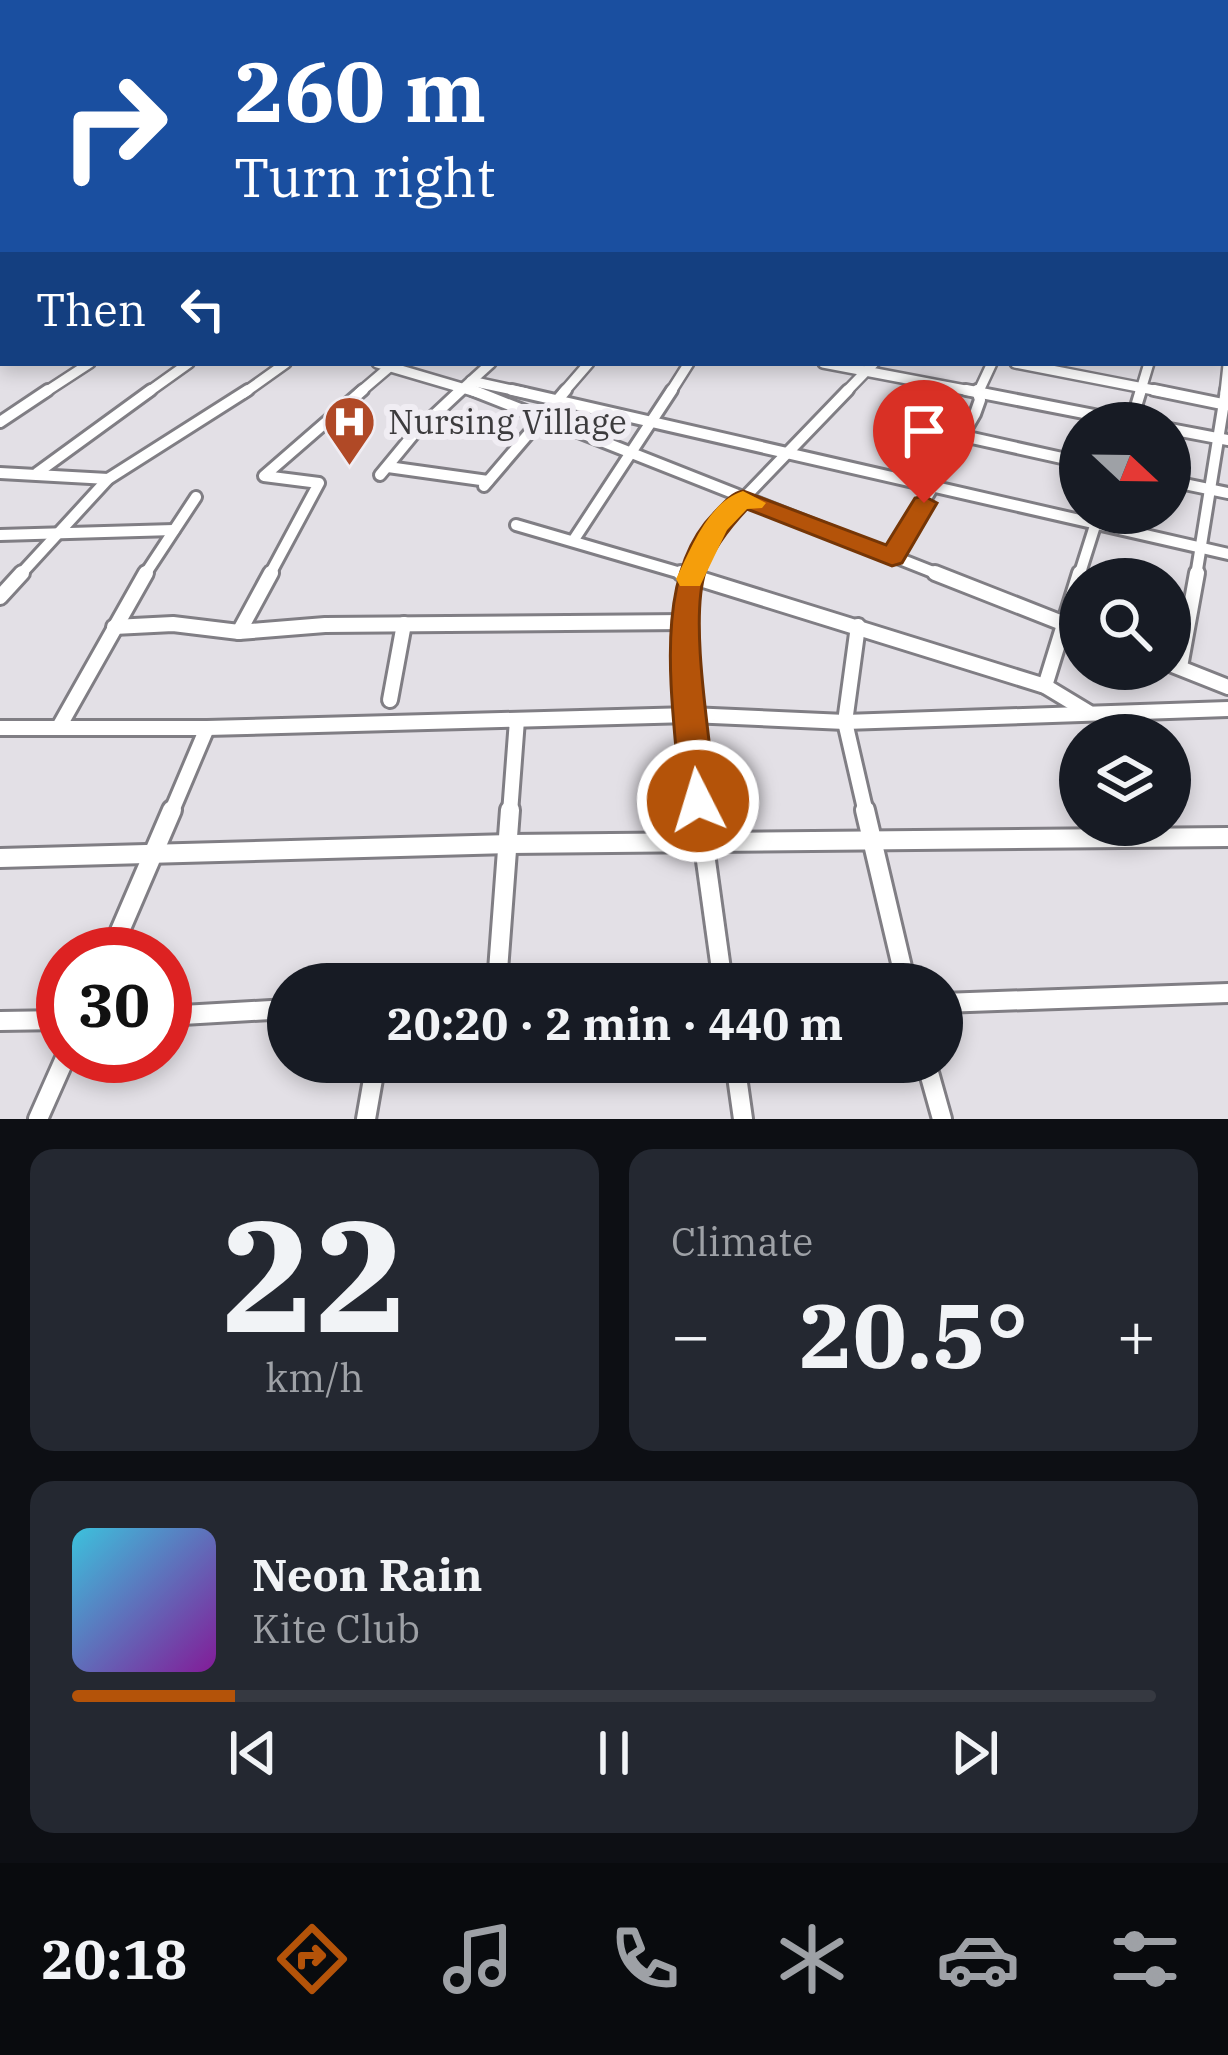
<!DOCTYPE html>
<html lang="en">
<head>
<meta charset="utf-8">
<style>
	body { margin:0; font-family:"IBM Plex Serif",serif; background:#242831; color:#f1f3f6; height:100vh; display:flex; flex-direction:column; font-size:45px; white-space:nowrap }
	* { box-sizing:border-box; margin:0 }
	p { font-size:39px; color:#9ea1a6 }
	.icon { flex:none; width:66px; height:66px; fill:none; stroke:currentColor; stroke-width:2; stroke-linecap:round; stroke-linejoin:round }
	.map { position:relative; height:1119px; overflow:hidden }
	.side { display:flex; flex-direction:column; gap:30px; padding:30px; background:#0d0f14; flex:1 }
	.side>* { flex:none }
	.top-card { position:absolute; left:0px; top:0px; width:1230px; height:366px; box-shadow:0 6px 18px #0003; background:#1a4fa0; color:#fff; overflow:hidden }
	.needle { width:78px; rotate:112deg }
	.controls { position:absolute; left:1059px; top:402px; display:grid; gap:24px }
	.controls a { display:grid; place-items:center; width:132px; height:132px; border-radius:50%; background:#171b24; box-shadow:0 6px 18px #0003; font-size:60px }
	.speed { position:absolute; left:36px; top:927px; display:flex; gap:24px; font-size:60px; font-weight:700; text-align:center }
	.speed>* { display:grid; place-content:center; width:156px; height:156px; border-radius:50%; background:#171b24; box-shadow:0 6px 18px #0003; line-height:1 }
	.speed .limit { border:18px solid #d22; background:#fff; color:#111 }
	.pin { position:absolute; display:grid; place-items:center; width:102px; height:102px; color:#fff; margin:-123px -51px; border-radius:50% 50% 50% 0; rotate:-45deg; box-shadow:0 0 12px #0007 }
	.pin .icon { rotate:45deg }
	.me { position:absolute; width:132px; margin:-66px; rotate:355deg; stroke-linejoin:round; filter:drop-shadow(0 0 9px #0008) }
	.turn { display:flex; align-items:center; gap:42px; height:252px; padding:0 36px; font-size:54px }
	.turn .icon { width:156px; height:156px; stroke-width:2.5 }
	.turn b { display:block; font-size:84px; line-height:102px }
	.then { display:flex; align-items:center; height:114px; padding:0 36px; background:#0003; gap:24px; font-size:45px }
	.big { font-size:90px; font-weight:700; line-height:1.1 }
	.side .widget { flex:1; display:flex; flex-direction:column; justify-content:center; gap:18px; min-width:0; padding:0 42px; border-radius:24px; background:#242831 }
	.side .dial { align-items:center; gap:0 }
	.dial b { font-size:156px; line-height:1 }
	.song { display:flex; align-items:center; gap:36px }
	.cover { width:144px; height:144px; border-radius:18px; background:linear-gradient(135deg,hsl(190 70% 55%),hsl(290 70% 35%)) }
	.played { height:12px; border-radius:6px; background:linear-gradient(90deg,#b45309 15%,#363941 15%) }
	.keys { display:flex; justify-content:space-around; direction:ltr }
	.heat { display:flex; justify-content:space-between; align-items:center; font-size:66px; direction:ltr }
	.side .tiles { flex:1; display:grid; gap:30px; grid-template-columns:1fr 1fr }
	.widget:last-child { grid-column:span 2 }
	.trip { position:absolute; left:267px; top:963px; width:696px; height:120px; border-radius:60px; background:#171b24; box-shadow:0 6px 18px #0003; font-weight:700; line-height:120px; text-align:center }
	.tab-bar { display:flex; height:192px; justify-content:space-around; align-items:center; background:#090b0e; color:#9ea1a6 }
	.tab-bar .icon { width:84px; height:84px }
	.tab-bar .active { color:#b45309 }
	.tab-bar b { font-size:54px; color:#f1f3f6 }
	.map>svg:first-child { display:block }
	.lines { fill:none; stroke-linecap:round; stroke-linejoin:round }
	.street-far3-casing { stroke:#807e84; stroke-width:14 }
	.street-far2-casing { stroke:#807e84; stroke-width:16 }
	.street-far1-casing { stroke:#807e84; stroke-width:20 }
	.street-casing { stroke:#807e84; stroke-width:24 }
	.street-far3 { stroke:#fff; stroke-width:9 }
	.street-far2 { stroke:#fff; stroke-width:10 }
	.street-far1 { stroke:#fff; stroke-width:14 }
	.street { stroke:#fff; stroke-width:18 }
	.route { fill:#b45309; stroke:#753606; stroke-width:3 }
	.slow { fill:#f59e0b }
	.labels { text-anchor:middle; stroke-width:12; stroke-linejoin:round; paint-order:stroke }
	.poi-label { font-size:33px; fill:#3c3b3d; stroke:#f0edf3; text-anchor:start }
</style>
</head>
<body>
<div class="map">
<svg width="1228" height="1119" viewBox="0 0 1228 1119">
	<rect width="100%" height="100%" fill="#e3e0e6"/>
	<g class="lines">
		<defs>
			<g id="street-far3">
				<path d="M377,363l102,30"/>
				<path d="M823,363l158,30"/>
				<path d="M1015,363l154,30"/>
				<path d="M471,381l55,12"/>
				<path d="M44,393l46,-30"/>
				<path d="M147,393l42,-30"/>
				<path d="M244,393l42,-30"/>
				<path d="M359,393l34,-29"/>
				<path d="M458,393l33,-30"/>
				<path d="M563,393l26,-30"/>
				<path d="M670,393l19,-30"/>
				<path d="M845,393l29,-30"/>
				<path d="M978,393l14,-30"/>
				<path d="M1140,393l9,-30"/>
				<path d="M1225,393l3,-28"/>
			</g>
			<g id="street-far2">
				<path d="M472,390l471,186"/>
				<path d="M512,390l716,164"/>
				<path d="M966,390l169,33"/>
				<path d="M1154,390l73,15"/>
				<path d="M0,422l48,-32"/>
				<path d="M1131,423l10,-33"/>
				<path d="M1170,429l58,11"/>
				<path d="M963,436l117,26"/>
				<path d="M388,467l100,14"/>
				<path d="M0,473l108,6"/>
				<path d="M37,473l114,-83"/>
				<path d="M380,475l33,-40 48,-45"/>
				<path d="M1170,481l58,12"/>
				<path d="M484,486l82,-96"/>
				<path d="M516,525l175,51"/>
				<path d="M0,535l174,-5"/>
				<path d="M573,541l99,-151"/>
				<path d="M892,557l83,-143 5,-14 -3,-10"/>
				<path d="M19,576l89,-97 140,-89"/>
				<path d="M144,576l52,-79"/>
				<path d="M269,576l50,-93 -55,-7 99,-86"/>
				<path d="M691,576l25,-49 132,-137"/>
				<path d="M1079,576l20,-63"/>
				<path d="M1196,576l30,-186"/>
			</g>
			<g id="street-far1">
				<path d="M681,573l364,113 43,26"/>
				<path d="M692,573c-13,79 0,160 7,240"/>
				<path d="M935,573l145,57"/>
				<path d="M0,597l22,-24"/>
				<path d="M858,626l-13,96 21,91"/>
				<path d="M114,627l59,-3 66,8 86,-7 361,-3"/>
				<path d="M239,632l32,-59"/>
				<path d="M1170,664l58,23"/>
				<path d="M1180,667l17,-94"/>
				<path d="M1045,686l35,-113"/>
				<path d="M390,700l14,-76"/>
				<path d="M59,727l87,-154"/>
				<path d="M0,728h207l483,-13 155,7 383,-13"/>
				<path d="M171,813l36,-85"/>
				<path d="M510,813l7,-93"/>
			</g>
			<g id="street">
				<path d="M699,810l24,174"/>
				<path d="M865,810l41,174"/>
				<path d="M0,858l510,-14 718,-7"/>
				<path d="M110,954l62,-144"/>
				<path d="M497,984l13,-174"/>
				<path d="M942,1003l286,-10"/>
				<path d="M165,1016l123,-7"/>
				<path d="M0,1021l63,-1"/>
				<path d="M735,1062l8,57"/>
				<path d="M926,1062l16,57"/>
				<path d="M38,1119l28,-63"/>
				<path d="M366,1119l10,-57"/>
			</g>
		</defs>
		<use href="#street-far3" class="street-far3-casing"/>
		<use href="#street-far2" class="street-far2-casing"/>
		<use href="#street-far1" class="street-far1-casing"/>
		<use href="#street" class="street-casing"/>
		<use href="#street-far3" class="street-far3"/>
		<use href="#street-far2" class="street-far2"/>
		<use href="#street-far1" class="street-far1"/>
		<use href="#street" class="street"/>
	</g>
	<linearGradient id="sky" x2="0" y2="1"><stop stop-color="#7da8dd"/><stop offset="0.48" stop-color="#f2f1f4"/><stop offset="1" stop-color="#f2f1f4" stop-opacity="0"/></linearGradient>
	<rect width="1228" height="300" fill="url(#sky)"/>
	<path class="route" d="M743,491l143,54 29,-47 9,-2 13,7 -35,60 -10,3 -145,-57c-17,18 -34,39 -42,63 -16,51 6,172 11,229l-6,10 -12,4 -13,-4 -5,-10c-4,-87 -33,-220 34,-288 9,-9 16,-19 29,-22z"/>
	<path class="slow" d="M743,491l23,12 -4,5 -15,1 -20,21 -27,56h-20l-4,-7c15,-30 32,-77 67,-88z"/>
	<defs>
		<symbol id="hospital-pin" viewBox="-11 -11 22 30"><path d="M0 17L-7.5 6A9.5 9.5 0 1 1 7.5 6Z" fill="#b04926" stroke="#f0edf3"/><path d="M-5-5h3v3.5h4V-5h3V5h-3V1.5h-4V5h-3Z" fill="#fff"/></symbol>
	</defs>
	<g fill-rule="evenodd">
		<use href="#hospital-pin" x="320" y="392" width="59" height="81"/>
	</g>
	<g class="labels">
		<g class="poi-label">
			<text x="388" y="434">Nursing Village</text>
		</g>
	</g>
</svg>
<div class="controls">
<a><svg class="needle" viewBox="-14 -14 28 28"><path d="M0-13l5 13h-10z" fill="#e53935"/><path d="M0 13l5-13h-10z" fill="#9ea1a6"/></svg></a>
<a><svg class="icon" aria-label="search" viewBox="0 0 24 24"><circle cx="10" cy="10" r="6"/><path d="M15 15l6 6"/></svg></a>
<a><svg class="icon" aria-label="layers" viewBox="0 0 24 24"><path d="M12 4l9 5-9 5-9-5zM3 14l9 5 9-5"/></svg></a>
</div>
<div class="speed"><div class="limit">30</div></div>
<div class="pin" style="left:924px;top:503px;background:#d93025"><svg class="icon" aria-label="arrive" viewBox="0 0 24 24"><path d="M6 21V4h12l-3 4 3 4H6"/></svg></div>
<svg class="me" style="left:698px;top:801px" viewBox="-20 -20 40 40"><circle r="17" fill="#b45309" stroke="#fff" stroke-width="3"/><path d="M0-11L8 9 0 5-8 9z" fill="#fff"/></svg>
<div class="trip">20:20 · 2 min · 440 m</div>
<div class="top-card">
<div class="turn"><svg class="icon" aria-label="right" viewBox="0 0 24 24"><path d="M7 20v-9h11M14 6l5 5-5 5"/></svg><div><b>260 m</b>Turn right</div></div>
<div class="then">Then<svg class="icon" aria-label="left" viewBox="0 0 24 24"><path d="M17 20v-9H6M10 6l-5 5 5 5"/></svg></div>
</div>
</div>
<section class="side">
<div class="tiles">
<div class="widget dial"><b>22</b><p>km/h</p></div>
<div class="widget"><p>Climate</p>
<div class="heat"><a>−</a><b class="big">20.5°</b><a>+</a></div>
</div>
<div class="widget">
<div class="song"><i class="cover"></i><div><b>Neon Rain</b><p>Kite Club</p></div></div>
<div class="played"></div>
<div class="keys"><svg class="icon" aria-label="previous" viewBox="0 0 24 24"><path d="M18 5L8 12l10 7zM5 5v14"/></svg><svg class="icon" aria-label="pause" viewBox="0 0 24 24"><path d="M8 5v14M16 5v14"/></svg><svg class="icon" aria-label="next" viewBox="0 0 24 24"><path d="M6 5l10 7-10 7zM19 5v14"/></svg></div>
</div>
</div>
</section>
<nav class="tab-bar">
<b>20:18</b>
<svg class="icon active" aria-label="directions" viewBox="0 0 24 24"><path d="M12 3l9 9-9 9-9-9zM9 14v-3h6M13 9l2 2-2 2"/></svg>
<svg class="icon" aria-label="music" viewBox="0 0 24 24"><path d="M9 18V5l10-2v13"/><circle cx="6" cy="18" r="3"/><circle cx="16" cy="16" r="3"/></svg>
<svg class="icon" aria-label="phone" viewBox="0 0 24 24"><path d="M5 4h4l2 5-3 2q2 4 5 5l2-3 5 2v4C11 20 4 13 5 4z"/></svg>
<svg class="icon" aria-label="climate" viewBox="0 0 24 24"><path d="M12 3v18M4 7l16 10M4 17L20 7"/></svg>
<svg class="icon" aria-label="car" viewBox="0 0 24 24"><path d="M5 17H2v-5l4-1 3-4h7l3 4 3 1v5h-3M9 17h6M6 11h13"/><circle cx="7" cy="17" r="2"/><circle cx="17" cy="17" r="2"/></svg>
<svg class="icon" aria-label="filters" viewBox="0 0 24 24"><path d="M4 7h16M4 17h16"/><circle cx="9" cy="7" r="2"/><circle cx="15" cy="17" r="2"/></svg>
</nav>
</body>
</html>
